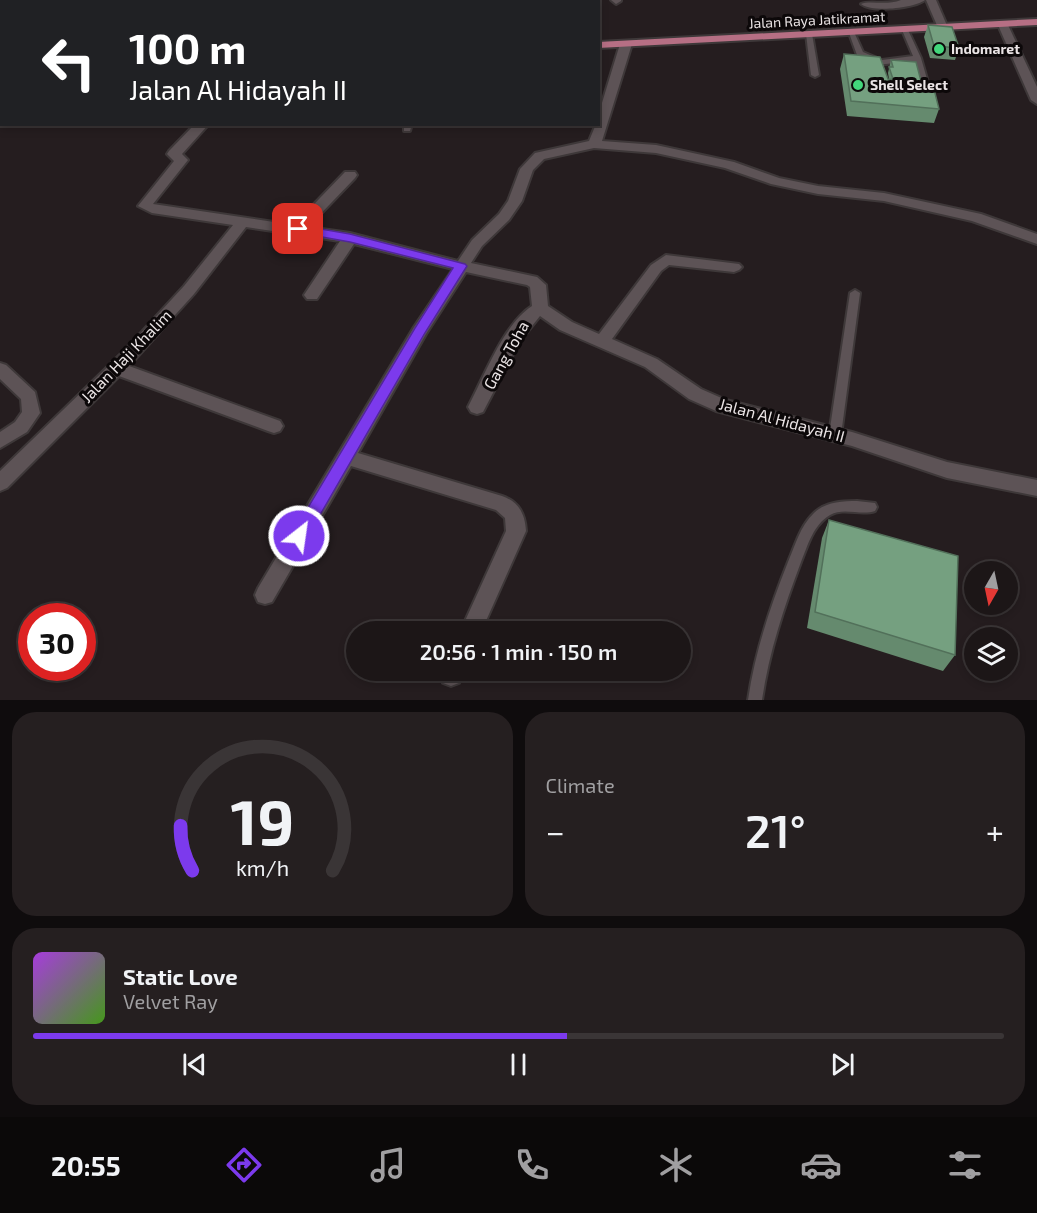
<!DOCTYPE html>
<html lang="en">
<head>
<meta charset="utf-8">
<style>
	body { margin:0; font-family:"Exo 2",sans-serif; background:#251f20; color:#f1f3f6; height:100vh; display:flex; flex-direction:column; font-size:22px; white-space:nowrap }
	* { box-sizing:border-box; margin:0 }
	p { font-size:20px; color:#a09fa1 }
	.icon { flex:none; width:33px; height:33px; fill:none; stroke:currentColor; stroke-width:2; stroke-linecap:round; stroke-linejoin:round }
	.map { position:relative; height:700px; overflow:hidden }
	.side { display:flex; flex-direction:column; gap:12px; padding:12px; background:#0f0c0d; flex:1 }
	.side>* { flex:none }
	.banner { position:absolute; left:0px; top:0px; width:600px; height:126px; box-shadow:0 3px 9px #0003,0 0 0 2px #3a3536; background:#202124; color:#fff; overflow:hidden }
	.needle { width:39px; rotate:189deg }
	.controls { position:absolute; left:964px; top:561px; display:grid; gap:12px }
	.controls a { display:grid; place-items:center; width:54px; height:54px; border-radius:50%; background:#1c1617; box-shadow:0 3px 9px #0003,0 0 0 2px #3a3536; font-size:30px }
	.speed { position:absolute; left:18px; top:603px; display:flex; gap:12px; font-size:30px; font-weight:700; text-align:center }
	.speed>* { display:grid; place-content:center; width:78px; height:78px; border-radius:50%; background:#1c1617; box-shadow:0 3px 9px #0003,0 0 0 2px #3a3536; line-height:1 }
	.speed .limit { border:9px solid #d22; background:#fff; color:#111 }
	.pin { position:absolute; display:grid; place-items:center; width:51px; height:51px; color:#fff; margin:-26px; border-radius:12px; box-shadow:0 3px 9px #0006 }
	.me { position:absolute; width:66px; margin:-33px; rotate:30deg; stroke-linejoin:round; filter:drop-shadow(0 0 4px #0008) }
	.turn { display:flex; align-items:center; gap:21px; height:126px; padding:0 30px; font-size:27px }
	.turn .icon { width:78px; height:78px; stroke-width:2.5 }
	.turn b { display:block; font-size:42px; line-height:51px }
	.big { font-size:45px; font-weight:600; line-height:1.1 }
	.side .card { flex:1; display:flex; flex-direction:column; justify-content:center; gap:9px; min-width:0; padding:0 21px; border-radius:24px; background:#251f20 }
	.side .dial { align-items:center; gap:0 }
	.dial svg { height:156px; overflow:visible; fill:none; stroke:#3a3536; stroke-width:7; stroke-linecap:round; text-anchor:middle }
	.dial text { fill:#f1f3f6; stroke:none }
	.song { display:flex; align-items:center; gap:18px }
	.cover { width:72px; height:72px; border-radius:9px; background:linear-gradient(135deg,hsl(280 70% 55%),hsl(100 70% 35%)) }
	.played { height:6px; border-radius:3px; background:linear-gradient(90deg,#7c3aed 55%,#3a3536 55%) }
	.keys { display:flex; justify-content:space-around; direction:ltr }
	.heat { display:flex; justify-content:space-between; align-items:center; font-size:33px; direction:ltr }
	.side .tiles { flex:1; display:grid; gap:12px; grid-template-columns:1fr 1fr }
	.card:last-child { grid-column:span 2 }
	.trip { position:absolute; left:346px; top:621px; width:345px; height:60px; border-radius:30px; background:#1c1617; box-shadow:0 3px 9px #0003,0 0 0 2px #3a3536; font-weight:600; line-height:60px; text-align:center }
	.menu { display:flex; height:96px; justify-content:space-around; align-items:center; background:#0b0909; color:#a09fa1 }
	.menu .icon { width:42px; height:42px }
	.menu .current { color:#7c3aed }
	.menu b { font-size:27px; color:#f1f3f6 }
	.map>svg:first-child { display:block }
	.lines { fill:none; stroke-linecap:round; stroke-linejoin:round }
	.service-casing { stroke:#3e3839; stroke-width:4 }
	.minor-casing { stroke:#3e3839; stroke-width:4 }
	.tertiary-casing { stroke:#3e3839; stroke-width:4 }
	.primary-casing { stroke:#3e3839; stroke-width:4 }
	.service { fill:#5d5356; fill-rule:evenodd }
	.minor { fill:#5d5356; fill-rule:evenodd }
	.tertiary { fill:#5d5356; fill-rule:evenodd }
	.primary { fill:#b66f84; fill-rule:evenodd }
	.wall { fill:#658a6e }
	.building { fill:#75a080; stroke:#52705a; stroke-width:1.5 }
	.route { fill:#7c3aed; stroke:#51269a; stroke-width:1.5 }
	.poi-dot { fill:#42d77b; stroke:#0c0809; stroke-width:2 }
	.labels { text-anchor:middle; stroke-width:6; stroke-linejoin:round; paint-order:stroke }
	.far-street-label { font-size:14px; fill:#eae4e5; stroke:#0c0809 }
	.far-poi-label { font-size:14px; font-weight:bold; fill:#eae4e5; stroke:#0c0809; text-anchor:start }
	.street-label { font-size:16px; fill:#eae4e5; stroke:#0c0809 }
</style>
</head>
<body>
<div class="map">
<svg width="1037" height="700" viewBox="0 0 1037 700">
	<rect width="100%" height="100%" fill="#251d1f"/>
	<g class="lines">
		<defs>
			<g id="service">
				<path d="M119,0l13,2h-12z"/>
				<path d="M903,29l5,1 13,28 10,35 -1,2h-5l-4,-2 2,-2 -9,-30 -38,4 -19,-10 -8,-22 5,-1 9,20 19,8 31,-4 -11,-26z"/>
				<path d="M809,32l3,2 7,41 -4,2 -4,-2 -5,-41z"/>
				<rect x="0" y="68" width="2" height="4"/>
				<path d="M404,124h8l-2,7h-6z"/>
				<path d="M855,290l5,3 -19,142 -2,3 -4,1 -4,-1 -2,-3 21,-142z"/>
				<path d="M857,501l18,2 2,4 -2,4c-14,5 -31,-4 -45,4 -17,10 -22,30 -29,47 -17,45 -32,90 -39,138h-14c7,-48 22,-93 40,-138 7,-16 12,-36 26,-49 11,-11 28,-12 43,-12z"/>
			</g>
			<g id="minor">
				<path d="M281,0h11l-12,2z"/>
				<path d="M611,0h10v1l-5,3z"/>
				<path d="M901,0h24c-11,8 -52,13 -64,4 9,-4 25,2 40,-4z"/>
				<path d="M926,0h10l12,28 -1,2h-8z"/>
				<path d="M1003,22l5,3 29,62v17l-6,-4 -33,-75z"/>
				<path d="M626,41l6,3 -30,97 54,4 78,17 45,16 39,8 66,7 97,21 56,20v10l-65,-23 -88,-20 -66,-7 -47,-10 -46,-16 -69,-15 -62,-5 -50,11 -11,11 -11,31 -13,19 -27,26 -11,17 66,14 9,8 2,21 24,16 27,12 52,-69 15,-10 73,9 3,3 -3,3 -5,2 -65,-7 -8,6 -49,68 45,20 44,30 25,11 126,32 95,30 90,18v16l-90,-18 -95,-32 -136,-35 -27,-12 -44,-32 -85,-37 -20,-14 -20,25 -37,71 -6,2 -6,-2 -3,-5c16,-30 35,-82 64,-101l-2,-19 -3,-2 -61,-13 -40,62 -68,119 144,43c17,6 23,18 24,35l-45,101h-21l46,-101 -1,-13 -9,-8 -145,-44 -79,136 -7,2 -7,-2 -3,-7 3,-7 156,-261 39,-58 -99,-25 -37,55h-10l-3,-4 36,-54 -94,-14 -52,67 -65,72 151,55 3,5 -3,5 -6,2 -6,-2 -149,-55 -112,112 -7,3v-20l126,-122 58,-63 49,-61 -81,-12 -14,-7 36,-45 -7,-7 2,-3 26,-27h14l-27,30 6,6 -35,44 141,21 51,-53h10l2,3 -2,3 -47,49 42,6 108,28 14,-21 27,-26 9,-13 12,-32 15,-16 54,-12 7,-17h2v-8l22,-72z"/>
				<path d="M0,363l6,2 29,27 5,21 -13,19 -27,16v-16l15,-10 7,-10 -1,-13 -21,-20z"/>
				<path d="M442,670h22l-5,13 -8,3 -8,-3 -3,-8z"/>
			</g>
			<g id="tertiary">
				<path d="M70,0h11l-12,2z"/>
				<path d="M0,45h2l-2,7z"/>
			</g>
			<g id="primary">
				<path d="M190,0h14l1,2h-14z"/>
				<path d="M1037,19v6l-439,23v-6z"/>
			</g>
		</defs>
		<use href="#service" class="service-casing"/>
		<use href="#minor" class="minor-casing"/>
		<use href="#tertiary" class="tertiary-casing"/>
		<use href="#primary" class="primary-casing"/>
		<use href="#service" class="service"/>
		<use href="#minor" class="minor"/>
		<use href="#tertiary" class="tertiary"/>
		<use href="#primary" class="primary"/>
	</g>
	<g class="wall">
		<path d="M928,25l31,23 -4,12 -25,-2 -6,-21z"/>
		<path d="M844,54l44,25h1l-1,-6 3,-13 39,28 9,21 -5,14 -87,-7 -7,-47z"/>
		<path d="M829,520l126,135 -12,16 -136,-43 15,-90z"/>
	</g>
	<g class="building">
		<path d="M928,25l24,2 7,21 -25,-2z"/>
		<path d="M844,54l36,3 8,22 41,3 1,6 4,1 5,20 -88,-8z"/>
		<path d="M891,60l25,2 5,19 -28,-2 -4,-12h4z"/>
		<path d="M829,520l129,36 -3,99 -140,-43z"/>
	</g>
	<path class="route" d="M298,225l52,9 115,30 2,2 -42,67 -120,208 -6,2 -5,-2 -3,-5 3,-5 121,-203 38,-60 -103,-26 -56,-10v-5z"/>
	<g class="poi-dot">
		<circle cx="939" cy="49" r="6"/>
		<circle cx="858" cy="85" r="6"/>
	</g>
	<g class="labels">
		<g class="far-street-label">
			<text transform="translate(817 20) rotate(-3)" y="5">Jalan Raya Jatikramat</text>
		</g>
		<g class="far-poi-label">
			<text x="951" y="54">Indomaret</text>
			<text x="870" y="90">Shell Select</text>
		</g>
		<g class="street-label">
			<text transform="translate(506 355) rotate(-61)" y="6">Gang Toha</text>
			<text transform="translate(126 356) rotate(-46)" y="6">Jalan Haji Khalim</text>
			<text transform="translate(782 420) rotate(15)" y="6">Jalan Al Hidayah II</text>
		</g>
	</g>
</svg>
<div class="controls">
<a><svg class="needle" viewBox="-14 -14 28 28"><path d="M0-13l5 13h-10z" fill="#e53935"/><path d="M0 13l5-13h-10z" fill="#a09fa1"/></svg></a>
<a><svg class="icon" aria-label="layers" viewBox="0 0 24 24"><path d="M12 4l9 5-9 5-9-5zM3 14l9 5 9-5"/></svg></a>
</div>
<div class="speed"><div class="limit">30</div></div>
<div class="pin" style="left:298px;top:229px;background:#d93025"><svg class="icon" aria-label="arrive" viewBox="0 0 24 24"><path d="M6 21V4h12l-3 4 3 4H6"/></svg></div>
<svg class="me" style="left:299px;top:536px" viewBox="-20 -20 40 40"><circle r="17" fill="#7c3aed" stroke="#fff" stroke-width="3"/><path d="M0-11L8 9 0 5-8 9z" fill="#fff"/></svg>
<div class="trip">20:56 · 1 min · 150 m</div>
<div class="banner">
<div class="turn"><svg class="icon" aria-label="left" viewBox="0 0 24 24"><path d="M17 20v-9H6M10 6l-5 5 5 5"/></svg><div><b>100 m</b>Jalan Al Hidayah II</div></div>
</div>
</div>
<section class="side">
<div class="tiles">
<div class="card dial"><svg viewBox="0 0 100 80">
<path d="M14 69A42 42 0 1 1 86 69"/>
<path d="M14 69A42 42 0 0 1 8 46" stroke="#7c3aed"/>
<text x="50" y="56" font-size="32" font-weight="700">19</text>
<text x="50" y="72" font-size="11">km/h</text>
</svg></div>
<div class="card"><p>Climate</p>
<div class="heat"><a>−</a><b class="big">21°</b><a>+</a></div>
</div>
<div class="card">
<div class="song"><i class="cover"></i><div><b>Static Love</b><p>Velvet Ray</p></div></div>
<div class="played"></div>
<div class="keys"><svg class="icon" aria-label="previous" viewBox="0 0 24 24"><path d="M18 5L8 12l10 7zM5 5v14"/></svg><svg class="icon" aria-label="pause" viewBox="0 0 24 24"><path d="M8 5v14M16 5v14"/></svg><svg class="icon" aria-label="next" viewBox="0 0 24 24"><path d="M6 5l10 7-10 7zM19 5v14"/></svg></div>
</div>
</div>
</section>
<nav class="menu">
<b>20:55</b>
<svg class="icon current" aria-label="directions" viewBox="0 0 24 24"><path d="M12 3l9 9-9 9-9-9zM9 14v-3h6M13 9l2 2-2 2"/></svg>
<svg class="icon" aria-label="music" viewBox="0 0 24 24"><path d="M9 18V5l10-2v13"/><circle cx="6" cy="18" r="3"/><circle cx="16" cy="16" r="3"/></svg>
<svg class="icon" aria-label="phone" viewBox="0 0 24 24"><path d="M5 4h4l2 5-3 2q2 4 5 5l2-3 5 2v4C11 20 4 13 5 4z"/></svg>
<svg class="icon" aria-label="climate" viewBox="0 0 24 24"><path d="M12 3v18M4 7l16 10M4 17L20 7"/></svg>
<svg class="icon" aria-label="car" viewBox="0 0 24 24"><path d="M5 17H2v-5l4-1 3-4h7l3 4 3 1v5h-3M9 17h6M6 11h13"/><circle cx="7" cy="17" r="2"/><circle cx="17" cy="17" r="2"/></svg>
<svg class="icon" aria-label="filters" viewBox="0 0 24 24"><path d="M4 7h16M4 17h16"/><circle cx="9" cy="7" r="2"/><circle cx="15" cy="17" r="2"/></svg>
</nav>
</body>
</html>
